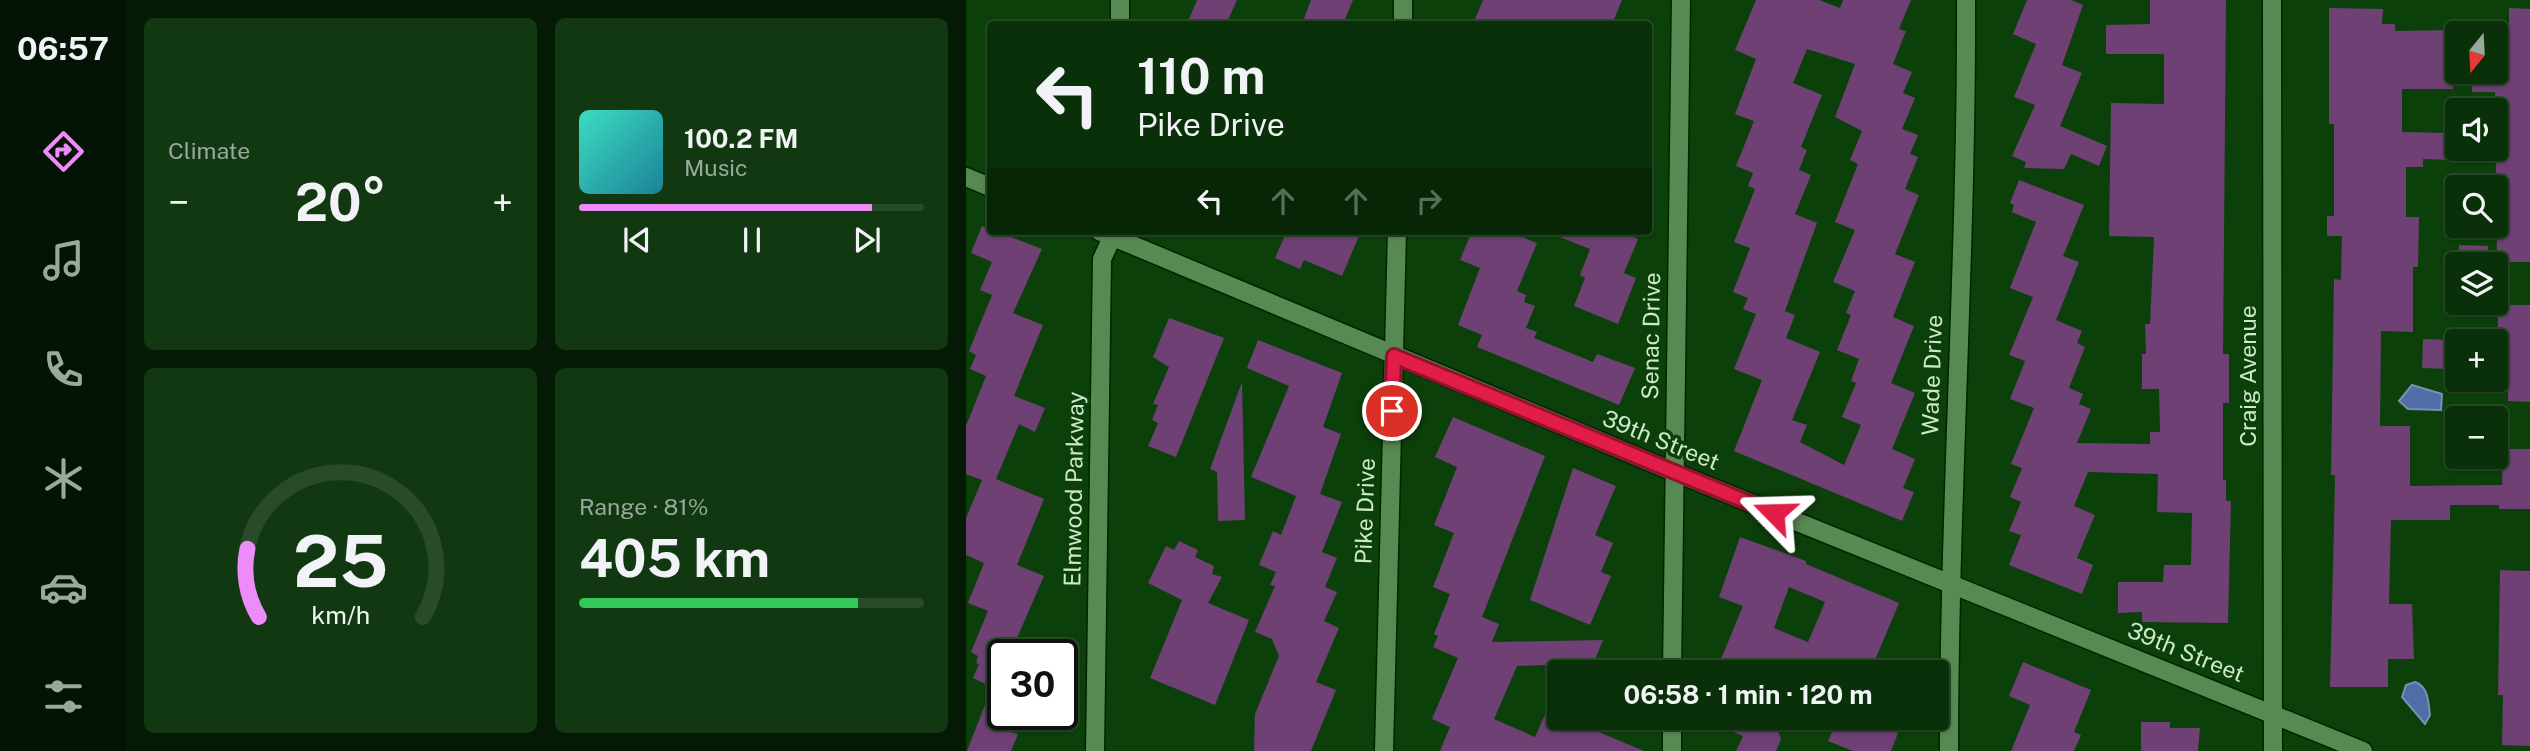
<!DOCTYPE html>
<html lang="en">
<head>
<meta charset="utf-8">
<style>
	body { margin:0; font-family:"Public Sans",sans-serif; background:#123812; color:#f1f3f6; height:100vh; display:flex; flex-direction:column; font-size:26px; white-space:nowrap }
	* { box-sizing:border-box; margin:0 }
	p { font-size:23px; color:#99a99c }
	.icon { flex:none; width:38px; height:38px; fill:none; stroke:currentColor; stroke-width:2; stroke-linecap:round; stroke-linejoin:round }
	.map { position:relative; flex:1; overflow:hidden }
	.details { display:flex; flex-direction:column; gap:18px; padding:18px; background:#051a04; width:840px }
	.details>* { flex:none }
	.hud { position:absolute; left:21px; top:21px; width:665px; height:214px; border-radius:7px; box-shadow:0 2px 5px #0004,0 0 0 2px #294b29; background:#093008; color:#f1f3f6; overflow:hidden }
	.needle { width:46px; rotate:198deg }
	.fabs { position:absolute; left:1479px; top:21px; display:grid; gap:14px }
	.fabs a { display:grid; place-items:center; width:63px; height:63px; border-radius:7px; background:#093008; box-shadow:0 2px 5px #0004,0 0 0 2px #294b29; font-size:35px }
	.speed { position:absolute; left:21px; top:639px; display:flex; gap:14px; font-size:35px; font-weight:700; text-align:center }
	.speed>* { display:grid; place-content:center; width:91px; height:91px; border-radius:50%; background:#093008; box-shadow:0 2px 5px #0004,0 0 0 2px #294b29; line-height:1 }
	.speed .limit { border:4px solid #111; border-radius:10px; background:#fff; color:#111 }
	.pin { position:absolute; display:grid; place-items:center; width:60px; height:60px; color:#fff; margin:-30px; border:4px solid #fff; border-radius:50%; box-shadow:0 2px 7px #0007 }
	.me { position:absolute; width:77px; margin:-38px; rotate:292deg; stroke-linejoin:round; filter:drop-shadow(0 0 5px #0008) }
	.turn { display:flex; align-items:center; gap:24px; height:147px; padding:0 35px; font-size:32px }
	.turn .icon { width:91px; height:91px; stroke-width:2.5 }
	.turn b { display:block; font-size:49px; line-height:60px }
	.lanes { display:flex; align-items:center; height:66px; padding:0 35px; background:#0003; justify-content:center; gap:35px; direction:ltr }
	.lanes .off { opacity:.35 }
	.big { font-size:52px; font-weight:700; line-height:1.1 }
	.details .card { flex:1; display:flex; flex-direction:column; justify-content:center; gap:10px; min-width:0; padding:0 24px; border-radius:10px; background:#123812 }
	.details .dial { align-items:center; gap:0 }
	.dial svg { height:182px; overflow:visible; fill:none; stroke:#294b29; stroke-width:7; stroke-linecap:round; text-anchor:middle }
	.dial text { fill:#f1f3f6; stroke:none }
	.song { display:flex; align-items:center; gap:21px }
	.cover { width:84px; height:84px; border-radius:10px; background:linear-gradient(135deg,hsl(170 70% 55%),hsl(190 70% 35%)) }
	.played { height:7px; border-radius:4px; background:linear-gradient(90deg,#ed8cf9 85%,#294b29 85%) }
	.keys { display:flex; justify-content:space-around; direction:ltr }
	.heat { display:flex; justify-content:space-between; align-items:center; font-size:38px; direction:ltr }
	.charge { height:10px; border-radius:5px; background:linear-gradient(90deg,#34c759 81%,#294b29 0) }
	.details .tiles { flex:1; display:grid; gap:18px; grid-template-columns:repeat(2,1fr) }
	.trip { position:absolute; left:581px; top:660px; width:402px; height:70px; border-radius:7px; background:#093008; box-shadow:0 2px 5px #0004,0 0 0 2px #294b29; font-weight:700; line-height:70px; text-align:center }
	main { display:flex; flex:1; min-height:0 }
	.tab-bar { display:flex; flex-direction:column; width:126px; justify-content:space-around; align-items:center; background:#041303; color:#99a99c }
	.tab-bar .icon { width:49px; height:49px }
	.tab-bar .active { color:#ed8cf9 }
	.tab-bar b { font-size:32px; color:#f1f3f6 }
	.map>svg:first-child { display:block }
	.water { fill:#506da7; stroke:#7692b2; stroke-width:2 }
	.building { fill:#6e4074; fill-rule:evenodd }
	.lines { fill:none; stroke-linecap:round; stroke-linejoin:round }
	.minor-casing { stroke:#002400; stroke-width:21 }
	.minor { stroke:#578953; stroke-width:18 }
	.route-casing { stroke:#92132f; stroke-width:18 }
	.route { stroke:#e11d48; stroke-width:12 }
	.labels { text-anchor:middle; stroke-width:7; stroke-linejoin:round; paint-order:stroke }
	.street-label { font-size:23px; fill:#cde8ca; stroke:#0c400b }
</style>
</head>
<body>
<main>
<nav class="tab-bar">
<b>06:57</b>
<svg class="icon active" aria-label="directions" viewBox="0 0 24 24"><path d="M12 3l9 9-9 9-9-9zM9 14v-3h6M13 9l2 2-2 2"/></svg>
<svg class="icon" aria-label="music" viewBox="0 0 24 24"><path d="M9 18V5l10-2v13"/><circle cx="6" cy="18" r="3"/><circle cx="16" cy="16" r="3"/></svg>
<svg class="icon" aria-label="phone" viewBox="0 0 24 24"><path d="M5 4h4l2 5-3 2q2 4 5 5l2-3 5 2v4C11 20 4 13 5 4z"/></svg>
<svg class="icon" aria-label="climate" viewBox="0 0 24 24"><path d="M12 3v18M4 7l16 10M4 17L20 7"/></svg>
<svg class="icon" aria-label="car" viewBox="0 0 24 24"><path d="M5 17H2v-5l4-1 3-4h7l3 4 3 1v5h-3M9 17h6M6 11h13"/><circle cx="7" cy="17" r="2"/><circle cx="17" cy="17" r="2"/></svg>
<svg class="icon" aria-label="filters" viewBox="0 0 24 24"><path d="M4 7h16M4 17h16"/><circle cx="9" cy="7" r="2"/><circle cx="15" cy="17" r="2"/></svg>
</nav>
<section class="details">
<div class="tiles">
<div class="card"><p>Climate</p>
<div class="heat"><a>−</a><b class="big">20°</b><a>+</a></div>
</div>
<div class="card">
<div class="song"><i class="cover"></i><div><b>100.2 FM</b><p>Music</p></div></div>
<div class="played"></div>
<div class="keys"><svg class="icon" aria-label="previous" viewBox="0 0 24 24"><path d="M18 5L8 12l10 7zM5 5v14"/></svg><svg class="icon" aria-label="pause" viewBox="0 0 24 24"><path d="M8 5v14M16 5v14"/></svg><svg class="icon" aria-label="next" viewBox="0 0 24 24"><path d="M6 5l10 7-10 7zM19 5v14"/></svg></div>
</div>
<div class="card dial"><svg viewBox="0 0 100 80">
<path d="M14 69A42 42 0 1 1 86 69"/>
<path d="M14 69A42 42 0 0 1 9 39" stroke="#ed8cf9"/>
<text x="50" y="56" font-size="32" font-weight="700">25</text>
<text x="50" y="72" font-size="11">km/h</text>
</svg></div>
<div class="card"><p>Range · 81%</p><b class="big">405 km</b><div class="charge"></div></div>
</div>
</section>
<div class="map">
<svg width="1564" height="751" viewBox="0 0 1564 751">
	<rect width="100%" height="100%" fill="#0c400b"/>
	<g class="water">
		<path d="M1446,385l30,9 -1,16 -33,-1 -9,-8z"/>
		<path d="M1449,682c14,5 13,20 15,33l-5,9 -23,-27 4,-12z"/>
	</g>
	<g class="building">
		<path d="M231,0h40l-11,24h-39z"/>
		<path d="M345,0h42l-10,24h-41z"/>
		<path d="M517,0h139l-10,24h-139z"/>
		<path d="M790,0h63l21,8 3,-8h68l-12,29 7,2 -13,33 19,8 -9,21 12,5 -13,31 16,6 -8,19 8,3 -13,32 14,6 -24,59 20,8 -22,55 21,9 -23,57 24,10 -23,56 23,10 -12,29 11,4 -12,29 -168,-70 28,-71 -28,-11 22,-55 -13,-5 5,-11 -15,-6 17,-44 -16,-6 21,-53 -7,-3 5,-13 -17,-7 18,-45 -19,-7 21,-55 -21,-9zM841,49l48,15 -20,53 27,14 -12,29 8,4 -23,58 20,8 -22,52 22,9 -9,22 5,2 -14,35 22,9 -8,22 5,2 -14,34 19,8 -17,40 -44,-23 7,-17 -15,-5 28,-68 -34,-14 9,-23 -10,-4 32,-88 -22,-9 16,-39 -12,-5 8,-20 -6,-3 21,-52 -29,-12z"/>
		<path d="M1061,0h44l12,5 -21,60 20,8 -22,53 47,20 -8,20 -28,-12 -7,15 -40,-1 2,-6 -14,-6 23,-51 -21,-8 22,-53 -23,-10z"/>
		<path d="M1184,0h76l-3,354h6v49h-6v77h3v21h5l-3,122 -86,-1v-10l-24,1v-31h45l1,-17h27l1,-52 -35,-1 1,-38 -70,-2 -14,34 21,9 -18,43 16,7 -11,29 -73,-29 12,-30 -12,-4 12,-29 -11,-5 12,-29 -11,-4 23,-56 -24,-9 15,-38 -16,-6 24,-58 -23,-9 26,-66 -24,-10 2,-7 -4,-2 9,-23 65,25 -21,51 16,6 -23,58 26,11 -5,12 8,4 -16,41 14,6 -4,10 12,5 -14,34 73,1v-12h10l-1,-43h-17v-35h4l-1,-30h5l4,-87 -45,-1 2,-133 53,1v-50h-58v-29l44,-1z"/>
		<path d="M1363,8l54,1 -1,15h13v7l55,-1 3,59h-51v43l47,1v27l-26,-1v8h-17v50h13l-1,50h-5v65l-32,-1 -1,95h30v60l92,-1 1,-36h27v60h-31v-4h-49v15h-59l-2,84h23l2,55h-26v28h-58l4,-160 1,-52h-4l3,-196 7,1 1,-44h-15v-20h7v-92h-5z"/>
		<path d="M1543,8l21,1v253h-33l-2,-170h-23v-20h24v-6h13z"/>
		<path d="M16,226l60,23 -29,64 30,12 -29,71 31,12 -10,24 -16,-8 -23,55 48,20 -27,66 27,11 -27,62 39,16h-53v60h15l-8,18 8,2 -7,17h-44l25,-64 -19,-9 6,-14 -3,-1 2,-7 -7,-4 17,-41 -20,-8 16,-40 -18,-8v-37l16,-38 -16,-6v-48l20,-50 -16,-7 6,-14 -7,-4 23,-56 -12,-5 12,-28 -21,-9z"/>
		<path d="M321,231h74l-19,45 -38,-16 -4,9 -25,-11z"/>
		<path d="M506,231h35l30,12 -20,48 9,4 -2,7 11,4 -9,22 11,4 -3,6 59,24 4,-8 38,14 -16,37 -142,-58 5,-12 -24,-10 22,-57 -20,-8z"/>
		<path d="M665,231l-2,4 9,4 -14,34 12,5 -18,46 -44,-18 11,-28 -5,-3 10,-26 -43,-17z"/>
		<path d="M1493,245l29,1 -1,18h-28z"/>
		<path d="M1532,305h32v97l-22,-1 1,-68h-11z"/>
		<path d="M203,318l55,20 -48,119 -28,-11 10,-23 -6,-3 6,-15 -5,-1 16,-37 -16,-10z"/>
		<path d="M1457,339l26,1v29l-27,-1z"/>
		<path d="M292,340l84,33 -19,54 18,7 -21,60 22,8 -20,50 15,6 -12,29 12,5 -13,29 15,7 -23,54 20,8 -25,61h-57l1,-37 24,-58 -7,-17 -17,-7 20,-46 -5,-1 6,-13 -17,-7 14,-34 8,4 15,-39 -45,-19 38,-91 -42,-18z"/>
		<path d="M276,382l3,138 -27,1 -1,-49 -7,-3z"/>
		<path d="M487,417l92,39 -63,161 17,7 -7,18 111,-2 -13,32h-26l4,-8 -51,2 -23,53 41,18 24,-54v35h41l-6,12 50,21h-204l10,-24 -18,-8 26,-61 -25,-11 5,-11 -4,-2 16,-40 -17,-7 21,-54 -20,-8 23,-58 -22,-10z"/>
		<path d="M607,468l43,18 -21,49 18,8 -12,29 10,4 -21,49 -60,-25z"/>
		<path d="M774,537l66,24v3l93,39 -29,69h-117l-32,-13 22,-53 -24,-9zM823,587l36,15 -17,40 -34,-14z"/>
		<path d="M213,541l19,9 -3,7 19,9 -2,8 10,3 -14,26 41,17 -34,85 -65,-27 32,-78 -34,-17 18,-37 8,4z"/>
		<path d="M1534,570l30,1v175l-28,-1 1,-50h-5z"/>
		<path d="M1057,662l68,28 -17,42 7,3 -7,16h-63l19,-46 -21,-9z"/>
		<path d="M734,718h73l8,21 -5,12h-40l7,-15z"/>
		<path d="M872,718h23l37,15 -7,18h-38l-25,-10z"/>
		<path d="M1175,722h29v6h30l-2,23h-57z"/>
	</g>
	<g class="lines">
		<defs>
			<g id="minor">
				<path d="M154,0v24"/>
				<path d="M1306,0l1,751"/>
				<path d="M437,24v-24"/>
				<path d="M0,177l24,10"/>
				<path d="M133,231l575,241 689,279"/>
				<path d="M706,672l9,-672"/>
				<path d="M129,751l7,-492 13,-28"/>
				<path d="M418,751l13,-520"/>
				<path d="M706,751v-33"/>
				<path d="M983,751c0,-250 18,-501 17,-751"/>
			</g>
		</defs>
		<use href="#minor" class="minor-casing"/>
		<use href="#minor" class="minor"/>
	</g>
	<g class="lines">
		<defs>
			<path id="route" d="M426,411l2,-55 380,157"/>
		</defs>
		<use href="#route" class="route-casing"/>
		<use href="#route" class="route"/>
	</g>
	<g class="labels">
		<g class="street-label">
			<text transform="translate(685 336) rotate(-89)" y="8">Senac Drive</text>
			<text transform="translate(966 375) rotate(-88)" y="8">Wade Drive</text>
			<text transform="translate(1282 376) rotate(-90)" y="8">Craig Avenue</text>
			<text transform="translate(695 440) rotate(22)" y="8">39th Street</text>
			<text transform="translate(108 489) rotate(-89)" y="8">Elmwood Parkway</text>
			<text transform="translate(399 511) rotate(-88)" y="8">Pike Drive</text>
			<text transform="translate(1220 652) rotate(22)" y="8">39th Street</text>
		</g>
	</g>
</svg>
<div class="fabs">
<a><svg class="needle" viewBox="-14 -14 28 28"><path d="M0-13l5 13h-10z" fill="#e53935"/><path d="M0 13l5-13h-10z" fill="#99a99c"/></svg></a>
<a><svg class="icon" aria-label="sound" viewBox="0 0 24 24"><path d="M4 9h4l5-4v14l-5-4H4zM17 9q2 3 0 6"/></svg></a>
<a><svg class="icon" aria-label="search" viewBox="0 0 24 24"><circle cx="10" cy="10" r="6"/><path d="M15 15l6 6"/></svg></a>
<a><svg class="icon" aria-label="layers" viewBox="0 0 24 24"><path d="M12 4l9 5-9 5-9-5zM3 14l9 5 9-5"/></svg></a>
<a>+</a>
<a>−</a>
</div>
<div class="speed"><div class="limit">30</div></div>
<div class="pin" style="left:426px;top:411px;background:#d93025"><svg class="icon" aria-label="arrive" viewBox="0 0 24 24"><path d="M6 21V4h12l-3 4 3 4H6"/></svg></div>
<svg class="me" style="left:808px;top:513px" viewBox="-20 -20 40 40"><path d="M0-17L14 15 0 8-14 15z" fill="#e11d48" stroke="#fff" stroke-width="4"/></svg>
<div class="trip">06:58 · 1 min · 120 m</div>
<div class="hud">
<div class="turn"><svg class="icon" aria-label="left" viewBox="0 0 24 24"><path d="M17 20v-9H6M10 6l-5 5 5 5"/></svg><div><b>110 m</b>Pike Drive</div></div>
<div class="lanes"><svg class="icon" aria-label="left" viewBox="0 0 24 24"><path d="M17 20v-9H6M10 6l-5 5 5 5"/></svg><svg class="icon off" aria-label="ahead" viewBox="0 0 24 24"><path d="M12 20V5M6 11l6-6 6 6"/></svg><svg class="icon off" aria-label="ahead" viewBox="0 0 24 24"><path d="M12 20V5M6 11l6-6 6 6"/></svg><svg class="icon off" aria-label="right" viewBox="0 0 24 24"><path d="M7 20v-9h11M14 6l5 5-5 5"/></svg></div>
</div>
</div>
</main>
</body>
</html>
